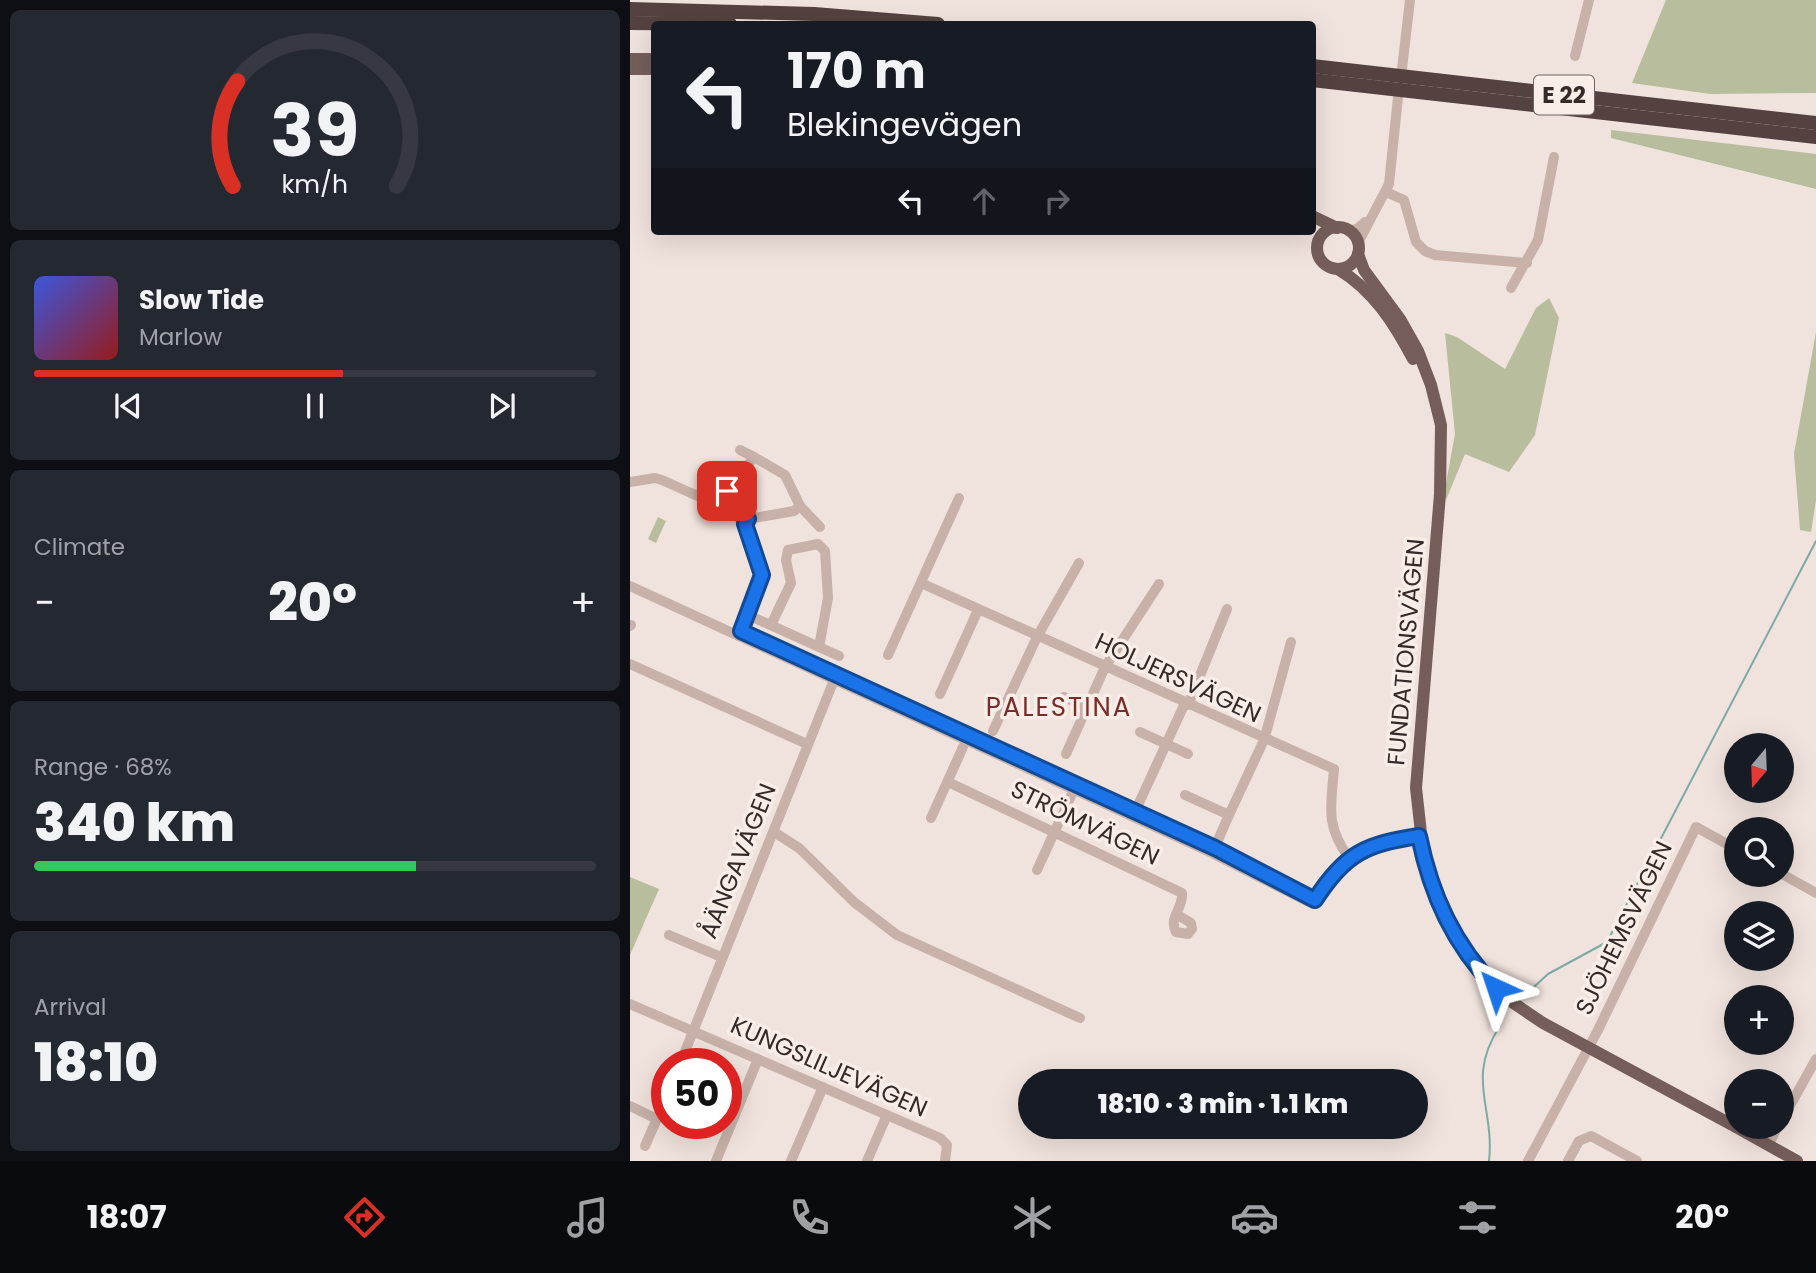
<!DOCTYPE html>
<html lang="en">
<head>
<meta charset="utf-8">
<style>
	body { margin:0; font-family:Poppins,sans-serif; background:#242831; color:#f1f3f6; height:100vh; display:flex; flex-direction:column; font-size:26px; white-space:nowrap }
	* { box-sizing:border-box; margin:0 }
	p { font-size:23px; color:#9ea1a6 }
	.icon { flex:none; width:38px; height:38px; fill:none; stroke:currentColor; stroke-width:2; stroke-linecap:round; stroke-linejoin:round }
	.map { position:relative; flex:1; overflow:hidden }
	.details { display:flex; flex-direction:column; gap:10px; padding:10px; background:#0d0f14; width:630px }
	.details>* { flex:none }
	.top-card { position:absolute; left:21px; top:21px; width:665px; height:214px; border-radius:7px; box-shadow:0 7px 28px #0002; background:#171b24; color:#f1f3f6; overflow:hidden }
	.needle { width:46px; rotate:199deg }
	.tools { position:absolute; left:1094px; top:733px; display:grid; gap:14px }
	.tools a { display:grid; place-items:center; width:70px; height:70px; border-radius:50%; background:#171b24; box-shadow:0 7px 28px #0002; font-size:35px }
	.speed { position:absolute; left:21px; top:1048px; display:flex; gap:14px; font-size:35px; font-weight:700; text-align:center }
	.speed>* { display:grid; place-content:center; width:91px; height:91px; border-radius:50%; background:#171b24; box-shadow:0 7px 28px #0002; line-height:1 }
	.speed .limit { border:10px solid #d22; background:#fff; color:#111 }
	.pin { position:absolute; display:grid; place-items:center; width:60px; height:60px; color:#fff; margin:-30px; border-radius:14px; box-shadow:0 4px 10px #0006 }
	.me { position:absolute; width:77px; margin:-38px; rotate:318deg; stroke-linejoin:round; filter:drop-shadow(0 0 5px #0008) }
	.turn { display:flex; align-items:center; gap:24px; height:147px; padding:0 21px; font-size:32px }
	.turn .icon { width:91px; height:91px; stroke-width:2.5 }
	.turn b { display:block; font-size:49px; line-height:60px }
	.lanes { display:flex; align-items:center; height:66px; padding:0 21px; background:#0003; justify-content:center; gap:35px; direction:ltr }
	.lanes .off { opacity:.35 }
	.big { font-size:52px; font-weight:800; line-height:1.1 }
	.details .tile { flex:1; display:flex; flex-direction:column; justify-content:center; gap:10px; min-width:0; padding:0 24px; border-radius:10px; background:#242831 }
	.details .dial { align-items:center; gap:0 }
	.dial svg { height:182px; overflow:visible; fill:none; stroke:#363941; stroke-width:7; stroke-linecap:round; text-anchor:middle }
	.dial text { fill:#f1f3f6; stroke:none }
	.song { display:flex; align-items:center; gap:21px }
	.cover { width:84px; height:84px; border-radius:10px; background:linear-gradient(135deg,hsl(230 70% 55%),hsl(0 70% 35%)) }
	.played { height:7px; border-radius:4px; background:linear-gradient(90deg,#d93025 55%,#363941 55%) }
	.keys { display:flex; justify-content:space-around; direction:ltr }
	.heat { display:flex; justify-content:space-between; align-items:center; font-size:38px; direction:ltr }
	.charge { height:10px; border-radius:5px; background:linear-gradient(90deg,#34c759 68%,#363941 0) }
	.trip { position:absolute; left:388px; top:1069px; width:410px; height:70px; border-radius:35px; background:#171b24; box-shadow:0 7px 28px #0002; font-weight:800; line-height:70px; text-align:center }
	.menu { display:flex; height:112px; justify-content:space-around; align-items:center; background:#090b0e; color:#9ea1a6 }
	.menu .icon { width:49px; height:49px }
	.menu .on { color:#d93025 }
	.menu b { font-size:32px; color:#f1f3f6 }
	main { display:flex; flex:1; min-height:0 }
	.map>svg:first-child { display:block }
	.green { fill:#b8bd9d }
	.lines { fill:none; stroke-linecap:round; stroke-linejoin:round }
	.stream { stroke:#7daaa4; stroke-width:2 }
	.minor { stroke:#c7b1a9; stroke-width:10 }
	.major { stroke:#755e5a; stroke-width:12 }
	.highway { stroke:#544240; stroke-width:14 }
	.route-casing { stroke:#114b97; stroke-width:18 }
	.route { stroke:#1a73e8; stroke-width:12 }
	.labels { text-anchor:middle; stroke-width:7; stroke-linejoin:round; paint-order:stroke }
	.shield { fill:#f8ede7; stroke:#6f6461; stroke-width:2 }
	.shield-label { font-size:23px; font-weight:bold; fill:#342a28 }
	.street-label { font-size:24px; fill:#342a28; stroke:#f8ede7 }
	.neighbourhood-label { font-size:26px; letter-spacing:2px; fill:#7c2c28; stroke:#f8ede7 }
</style>
</head>
<body>
<main>
<section class="details">
<div class="tile dial"><svg viewBox="0 0 100 80">
<path d="M14 69A42 42 0 1 1 86 69"/>
<path d="M14 69A42 42 0 0 1 16 23" stroke="#d93025"/>
<text x="50" y="56" font-size="32" font-weight="700">39</text>
<text x="50" y="72" font-size="11">km/h</text>
</svg></div>
<div class="tile">
<div class="song"><i class="cover"></i><div><b>Slow Tide</b><p>Marlow</p></div></div>
<div class="played"></div>
<div class="keys"><svg class="icon" aria-label="previous" viewBox="0 0 24 24"><path d="M18 5L8 12l10 7zM5 5v14"/></svg><svg class="icon" aria-label="pause" viewBox="0 0 24 24"><path d="M8 5v14M16 5v14"/></svg><svg class="icon" aria-label="next" viewBox="0 0 24 24"><path d="M6 5l10 7-10 7zM19 5v14"/></svg></div>
</div>
<div class="tile"><p>Climate</p>
<div class="heat"><a>−</a><b class="big">20°</b><a>+</a></div>
</div>
<div class="tile"><p>Range · 68%</p><b class="big">340 km</b><div class="charge"></div></div>
<div class="tile"><p>Arrival</p><b class="big">18:10</b></div>
</section>
<div class="map">
<svg width="1186" height="1161" viewBox="0 0 1186 1161">
	<rect width="100%" height="100%" fill="#f0e2dc"/>
	<g class="green">
		<path d="M1036,0h150v93l-106,1 -78,-11z"/>
		<path d="M981,130l205,24v35l-205,-51z"/>
		<path d="M919,298l10,20 -24,117 -26,37 -44,-18 -19,46 -2,-6 11,-60 -10,-101 12,4 48,32 31,-61z"/>
		<path d="M1186,332v168l-5,32 -11,-2 -6,-76z"/>
		<path d="M28,517l8,4 -10,22 -8,-4z"/>
		<path d="M0,877l29,12 -29,66z"/>
	</g>
	<g class="lines">
		<g class="stream">
			<path d="M891,999l27,-25 59,-32 209,-401"/>
			<path d="M859,1161c6,-54 -24,-82 11,-135"/>
		</g>
		<g class="minor">
			<path d="M945,56l14,-56"/>
			<path d="M772,69l8,-69"/>
			<path d="M756,192l18,8 12,42 9,9 10,4 92,8"/>
			<path d="M718,231l9,-2 8,-7"/>
			<path d="M728,243l31,-59 9,-87"/>
			<path d="M881,288l27,-48 16,-83"/>
			<path d="M110,450l14,7"/>
			<path d="M0,482l25,-4 7,2 71,32 12,12 17,51 -2,12 -21,49"/>
			<path d="M170,506l20,21"/>
			<path d="M115,524l3,-5 46,-8 6,-5 -15,-31 -31,-18 -27,34 21,28"/>
			<path d="M291,583l413,186c-3,38 -9,56 15,89"/>
			<path d="M0,586l582,267 101,51c29,-49 50,-60 106,-68"/>
			<path d="M118,615l91,41"/>
			<path d="M141,625l20,-42 -5,-23 2,-10 30,-6 7,7 3,47 -9,49"/>
			<path d="M0,626l1,-1"/>
			<path d="M258,655l71,-157"/>
			<path d="M0,664l177,80"/>
			<path d="M310,694l38,-84"/>
			<path d="M434,697l22,10"/>
			<path d="M558,705l39,-96"/>
			<path d="M363,731l44,-94 42,-74"/>
			<path d="M510,732l48,22"/>
			<path d="M436,754l39,-87 54,-83"/>
			<path d="M318,782l234,111c2,14 -14,25 -6,39l12,2 4,-5 -1,-6 -15,-9"/>
			<path d="M555,795l44,20 35,-75 27,-98"/>
			<path d="M509,803l46,-100"/>
			<path d="M301,818l32,-71"/>
			<path d="M144,832l25,16 55,54 43,33 183,83"/>
			<path d="M588,840l11,-25"/>
			<path d="M407,870l39,-85"/>
			<path d="M1152,874l34,19"/>
			<path d="M39,935l52,22"/>
			<path d="M0,1004l310,134 7,7 -2,16"/>
			<path d="M50,1064l156,-389"/>
			<path d="M0,1106l27,13"/>
			<path d="M1152,1120l34,-61"/>
			<path d="M1139,1145l8,-18"/>
			<path d="M15,1146l22,-50"/>
			<path d="M86,1161l42,-102"/>
			<path d="M161,1161l32,-74"/>
			<path d="M237,1161l20,-46"/>
			<path d="M898,1161l70,-131 98,-203 40,22"/>
			<path d="M938,1161l11,-20 12,-5 46,25"/>
		</g>
		<g class="major">
			<path d="M0,59h24"/>
			<path d="M0,69h24"/>
			<path d="M682,216l25,12"/>
			<circle cx="708" cy="248" r="21"/>
			<path d="M728,254l6,16 36,49 18,32 13,34 10,40 -1,69 -24,294 8,72 17,48 33,55 38,39 31,21 193,104"/>
			<path d="M708,269c35,21 56,54 75,90"/>
			<path d="M1106,1127l61,34"/>
		</g>
		<g class="highway">
			<path d="M0,9l184,5 124,10"/>
			<path d="M0,23l100,1"/>
			<path d="M682,66l504,57"/>
			<path d="M682,80l504,57"/>
		</g>
	</g>
	<g class="lines">
		<defs>
			<path id="route" d="M97,491l21,28 -3,5 17,51 -21,56 474,217 100,52c30,-47 51,-56 104,-64 12,59 35,109 77,152"/>
		</defs>
		<use href="#route" class="route-casing"/>
		<use href="#route" class="route"/>
	</g>
	<g class="labels">
		<rect class="shield" x="904" y="75.5" width="60" height="39" rx="5"/>
		<g class="shield-label">
			<text x="934" y="103">E 22</text>
		</g>
		<g class="street-label">
			<text transform="translate(776 652) rotate(-85)" y="8">FUNDATIONSVÄGEN</text>
			<text transform="translate(548 678) rotate(25)" y="8">HOLJERSVÄGEN</text>
			<text transform="translate(455 823) rotate(26)" y="8">STRÖMVÄGEN</text>
			<text transform="translate(108 861) rotate(-68)" y="8">ÅÄNGAVÄGEN</text>
			<text transform="translate(994 928) rotate(-64)" y="8">SJÖHEMSVÄGEN</text>
			<text transform="translate(199 1067) rotate(24)" y="8">KUNGSLILJEVÄGEN</text>
		</g>
		<g class="neighbourhood-label">
			<text x="429" y="716">PALESTINA</text>
		</g>
	</g>
</svg>
<div class="tools">
<a><svg class="needle" viewBox="-14 -14 28 28"><path d="M0-13l5 13h-10z" fill="#e53935"/><path d="M0 13l5-13h-10z" fill="#9ea1a6"/></svg></a>
<a><svg class="icon" aria-label="search" viewBox="0 0 24 24"><circle cx="10" cy="10" r="6"/><path d="M15 15l6 6"/></svg></a>
<a><svg class="icon" aria-label="layers" viewBox="0 0 24 24"><path d="M12 4l9 5-9 5-9-5zM3 14l9 5 9-5"/></svg></a>
<a>+</a>
<a>−</a>
</div>
<div class="speed"><div class="limit">50</div></div>
<div class="pin" style="left:97px;top:491px;background:#d93025"><svg class="icon" aria-label="arrive" viewBox="0 0 24 24"><path d="M6 21V4h12l-3 4 3 4H6"/></svg></div>
<svg class="me" style="left:866px;top:988px" viewBox="-20 -20 40 40"><path d="M0-17L14 15 0 8-14 15z" fill="#1a73e8" stroke="#fff" stroke-width="4"/></svg>
<div class="trip">18:10 · 3 min · 1.1 km</div>
<div class="top-card">
<div class="turn"><svg class="icon" aria-label="left" viewBox="0 0 24 24"><path d="M17 20v-9H6M10 6l-5 5 5 5"/></svg><div><b>170 m</b>Blekingevägen</div></div>
<div class="lanes"><svg class="icon" aria-label="left" viewBox="0 0 24 24"><path d="M17 20v-9H6M10 6l-5 5 5 5"/></svg><svg class="icon off" aria-label="ahead" viewBox="0 0 24 24"><path d="M12 20V5M6 11l6-6 6 6"/></svg><svg class="icon off" aria-label="right" viewBox="0 0 24 24"><path d="M7 20v-9h11M14 6l5 5-5 5"/></svg></div>
</div>
</div>
</main>
<nav class="menu">
<b>18:07</b>
<svg class="icon on" aria-label="directions" viewBox="0 0 24 24"><path d="M12 3l9 9-9 9-9-9zM9 14v-3h6M13 9l2 2-2 2"/></svg>
<svg class="icon" aria-label="music" viewBox="0 0 24 24"><path d="M9 18V5l10-2v13"/><circle cx="6" cy="18" r="3"/><circle cx="16" cy="16" r="3"/></svg>
<svg class="icon" aria-label="phone" viewBox="0 0 24 24"><path d="M5 4h4l2 5-3 2q2 4 5 5l2-3 5 2v4C11 20 4 13 5 4z"/></svg>
<svg class="icon" aria-label="climate" viewBox="0 0 24 24"><path d="M12 3v18M4 7l16 10M4 17L20 7"/></svg>
<svg class="icon" aria-label="car" viewBox="0 0 24 24"><path d="M5 17H2v-5l4-1 3-4h7l3 4 3 1v5h-3M9 17h6M6 11h13"/><circle cx="7" cy="17" r="2"/><circle cx="17" cy="17" r="2"/></svg>
<svg class="icon" aria-label="filters" viewBox="0 0 24 24"><path d="M4 7h16M4 17h16"/><circle cx="9" cy="7" r="2"/><circle cx="15" cy="17" r="2"/></svg>
<b>20°</b>
</nav>
</body>
</html>
